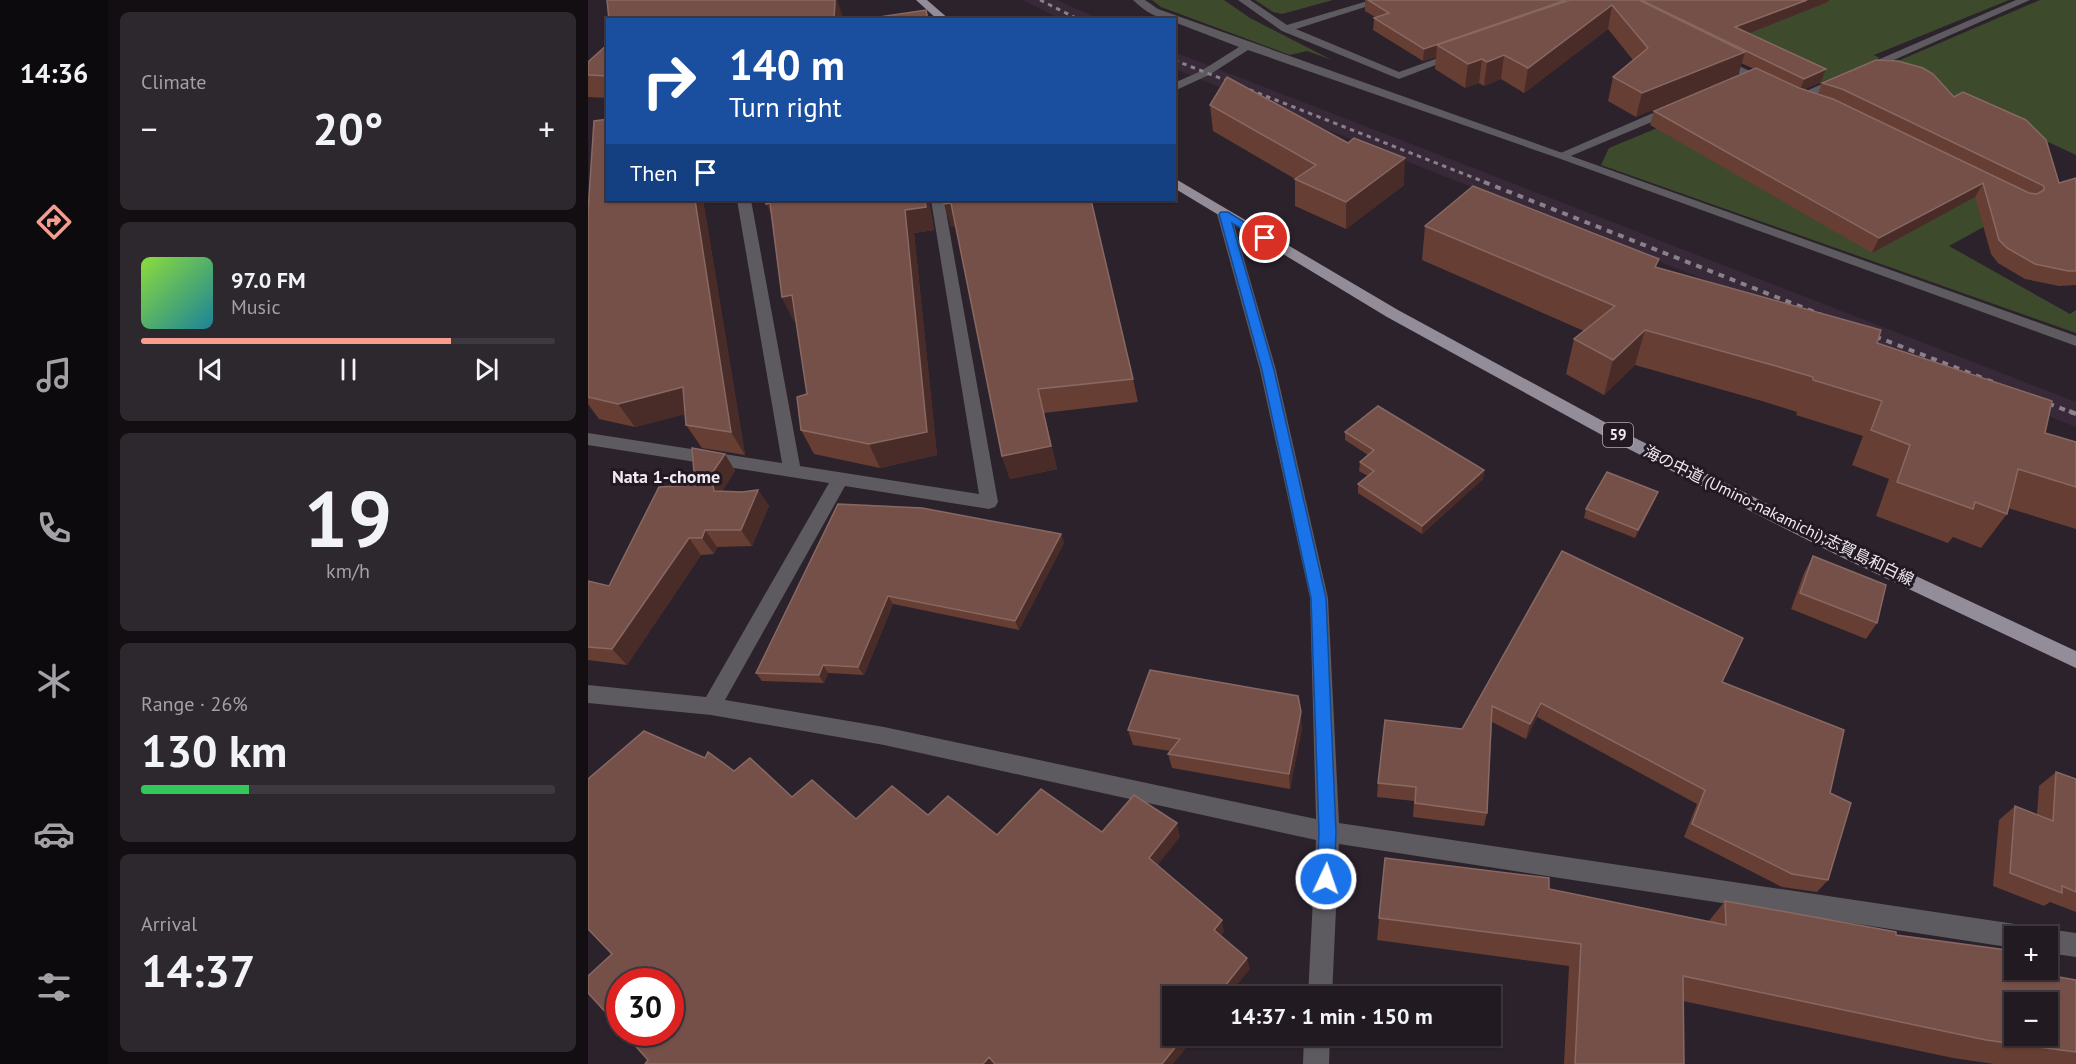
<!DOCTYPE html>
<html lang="en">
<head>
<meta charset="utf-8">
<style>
	body { margin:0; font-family:"PT Sans","Noto Sans JP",sans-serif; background:#2d272e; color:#f1f3f6; height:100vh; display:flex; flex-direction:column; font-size:22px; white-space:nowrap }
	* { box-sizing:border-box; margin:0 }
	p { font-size:20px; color:#a2a1a5 }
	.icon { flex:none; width:33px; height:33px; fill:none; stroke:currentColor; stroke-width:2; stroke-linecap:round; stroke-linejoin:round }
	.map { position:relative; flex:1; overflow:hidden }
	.panel { display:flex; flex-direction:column; gap:12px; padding:12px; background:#120e12; width:480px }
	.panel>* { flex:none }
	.guide { position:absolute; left:18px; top:18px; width:570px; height:183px; border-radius:0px; box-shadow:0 2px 4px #0004,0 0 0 2px #3e383f; background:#1a4fa0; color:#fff; overflow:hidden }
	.tools { position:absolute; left:1416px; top:926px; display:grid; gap:12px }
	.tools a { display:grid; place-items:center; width:54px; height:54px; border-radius:0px; background:#211a21; box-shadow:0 2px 4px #0004,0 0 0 2px #3e383f; font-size:30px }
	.speed { position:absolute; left:18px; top:968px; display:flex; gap:12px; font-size:30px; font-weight:700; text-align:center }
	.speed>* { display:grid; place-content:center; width:78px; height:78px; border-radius:50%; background:#211a21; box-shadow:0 2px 4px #0004,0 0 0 2px #3e383f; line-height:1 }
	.speed .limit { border:9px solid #d22; background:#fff; color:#111 }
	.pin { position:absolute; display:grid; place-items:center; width:51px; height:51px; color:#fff; margin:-26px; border:3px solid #fff; border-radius:50%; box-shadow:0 2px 6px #0007 }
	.me { position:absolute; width:66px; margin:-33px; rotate:3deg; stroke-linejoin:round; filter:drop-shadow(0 0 4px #0008) }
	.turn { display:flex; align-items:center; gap:21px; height:126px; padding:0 24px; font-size:27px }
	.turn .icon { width:78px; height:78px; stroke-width:2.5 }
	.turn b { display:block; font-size:42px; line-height:51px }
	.then { display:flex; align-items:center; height:57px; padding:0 24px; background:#0003; gap:12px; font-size:22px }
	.big { font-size:45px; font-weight:700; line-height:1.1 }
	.panel .card { flex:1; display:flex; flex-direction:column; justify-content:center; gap:9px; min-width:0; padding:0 21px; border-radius:9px; background:#2d272e }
	.panel .dial { align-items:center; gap:0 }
	.dial b { font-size:78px; line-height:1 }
	.song { display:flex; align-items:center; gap:18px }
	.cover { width:72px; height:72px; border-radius:9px; background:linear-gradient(135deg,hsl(90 70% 55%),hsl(190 70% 35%)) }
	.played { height:6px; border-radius:3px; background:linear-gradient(90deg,#f59d8f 75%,#3e383f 75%) }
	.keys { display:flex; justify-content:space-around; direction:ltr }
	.heat { display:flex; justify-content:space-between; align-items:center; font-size:33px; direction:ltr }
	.charge { height:9px; border-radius:4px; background:linear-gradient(90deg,#34c759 26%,#3e383f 0) }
	.trip { position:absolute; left:574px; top:986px; width:339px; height:60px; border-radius:0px; background:#211a21; box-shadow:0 2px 4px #0004,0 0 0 2px #3e383f; font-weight:700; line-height:60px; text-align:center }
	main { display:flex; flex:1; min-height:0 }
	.dock { display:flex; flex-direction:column; width:108px; justify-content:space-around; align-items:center; background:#0d0a0d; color:#a2a1a5 }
	.dock .icon { width:42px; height:42px }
	.dock .active { color:#f59d8f }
	.dock b { font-size:27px; color:#f1f3f6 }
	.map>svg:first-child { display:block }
	.built { fill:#372938 }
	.green { fill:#3d4a2c }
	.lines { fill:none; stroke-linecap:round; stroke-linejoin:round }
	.lane { fill:#5d5a60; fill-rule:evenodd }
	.street { fill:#5d5a60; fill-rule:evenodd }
	.primary { fill:#938d9a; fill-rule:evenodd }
	.rail-far2 { stroke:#898089; stroke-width:3; stroke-dasharray:4.5 4.5; stroke-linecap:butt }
	.rail-far1 { stroke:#898089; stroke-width:4; stroke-dasharray:6 6; stroke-linecap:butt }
	.rail { stroke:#898089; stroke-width:4.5; stroke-dasharray:8 8; stroke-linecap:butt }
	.wall { fill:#663e34 }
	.shaded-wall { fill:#492b28 }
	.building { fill:#755048; stroke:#886863; stroke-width:1.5; fill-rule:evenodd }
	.route { fill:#1a73e8; stroke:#114b97; stroke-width:1.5 }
	.labels { text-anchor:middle; stroke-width:6; stroke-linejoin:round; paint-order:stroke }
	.shield { fill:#221923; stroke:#b2abb2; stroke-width:1.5 }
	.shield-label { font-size:15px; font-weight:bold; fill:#f0e9f0 }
	.street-label { font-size:16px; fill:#f0e9f0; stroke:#221923 }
	.neighbourhood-label { font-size:18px; font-weight:bold; fill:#f0e9f0; stroke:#221923 }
</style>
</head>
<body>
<main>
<nav class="dock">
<b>14:36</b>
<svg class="icon active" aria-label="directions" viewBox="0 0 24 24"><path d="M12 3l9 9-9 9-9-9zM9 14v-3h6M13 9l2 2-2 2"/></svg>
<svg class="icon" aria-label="music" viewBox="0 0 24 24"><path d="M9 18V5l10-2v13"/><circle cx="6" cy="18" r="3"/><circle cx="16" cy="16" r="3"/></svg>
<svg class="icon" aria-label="phone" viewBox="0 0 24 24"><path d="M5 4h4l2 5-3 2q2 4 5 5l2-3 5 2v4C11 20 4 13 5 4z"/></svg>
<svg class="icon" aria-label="climate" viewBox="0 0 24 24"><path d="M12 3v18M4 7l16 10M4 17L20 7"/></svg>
<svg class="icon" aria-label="car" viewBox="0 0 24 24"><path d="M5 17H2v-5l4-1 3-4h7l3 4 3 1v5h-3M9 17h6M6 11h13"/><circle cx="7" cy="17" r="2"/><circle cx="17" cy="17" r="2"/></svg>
<svg class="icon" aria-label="filters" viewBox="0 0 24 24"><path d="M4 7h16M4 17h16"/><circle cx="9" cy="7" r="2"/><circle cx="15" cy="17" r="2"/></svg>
</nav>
<section class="panel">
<div class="card"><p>Climate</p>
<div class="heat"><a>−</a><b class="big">20°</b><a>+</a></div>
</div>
<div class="card">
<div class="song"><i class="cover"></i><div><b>97.0 FM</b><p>Music</p></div></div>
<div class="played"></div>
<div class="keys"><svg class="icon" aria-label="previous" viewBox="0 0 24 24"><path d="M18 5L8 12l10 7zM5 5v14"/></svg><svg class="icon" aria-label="pause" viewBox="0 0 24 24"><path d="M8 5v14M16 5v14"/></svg><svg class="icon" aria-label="next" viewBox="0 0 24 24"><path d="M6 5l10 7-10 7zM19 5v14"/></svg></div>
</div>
<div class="card dial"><b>19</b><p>km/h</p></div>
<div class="card"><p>Range · 26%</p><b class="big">130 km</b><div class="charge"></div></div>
<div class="card"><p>Arrival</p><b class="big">14:37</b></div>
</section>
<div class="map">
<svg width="1488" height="1064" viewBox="0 0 1488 1064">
	<rect width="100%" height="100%" fill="#2c222c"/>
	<g class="built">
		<path d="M435,0h34l42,19h-38z"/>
		<path d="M586,52l902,350v25l-879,-349 -22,-9z"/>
	</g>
	<g class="green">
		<path d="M564,0h72l26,18 82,42 -25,-9 -17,4 -129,-48z"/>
		<path d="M667,0h78l-51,14 -9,-2z"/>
		<path d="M1031,0h390l-135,55 6,3 -71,29z"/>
		<path d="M1452,0h36v155l-190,-89z"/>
		<path d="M1156,92l276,115 -71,39 121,68 6,-4v23l-475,-168 8,-17z"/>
	</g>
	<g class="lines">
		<g class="lane">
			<path d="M650,0h12l37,25 84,-25h16l-91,29 103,43 53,-19 4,-1 6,3 -63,24 -117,-48z"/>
			<path d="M1428,0h14l-227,100h-8l-11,-6 6,-3 9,3z"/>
			<path d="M1130,56l38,18 2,2 -2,2h-8l-34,-17v-4z"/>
			<path d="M1086,104l6,4 -2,3 -112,47h-8l-2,-3z"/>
		</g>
		<g class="street">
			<path d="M545,0h12l13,9 918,327v10l-518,-188 -310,-108 -39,25 -35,16v-8l27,-12 38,-24 -65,-25v-2c-15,0 -30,-9 -41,-20z"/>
			<path d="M149,200h14l49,266 179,28 -48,-294h13l54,302 -3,5 -6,2 -144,-23 -120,214 159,27 432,92 -6,-221 -50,-228 -43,-156 7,-4 7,4 45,156 52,228 11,225 676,101 8,4 4,8h-13v12l-675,-104 -7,152h-24l8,-156 -432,-95 -173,-30 -123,-12v-18l118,12 123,-214 -241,-38v-12l194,30z"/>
			<path d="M1460,929l28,4v24l-28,-4v-17h-10l2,-3z"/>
			<path d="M716,1035h26l-1,29h-26z"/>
		</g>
		<g class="primary">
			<path d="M328,0h11l23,20h-12z"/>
			<path d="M586,178l224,132 225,122 229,114 224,105v17l-237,-112 -228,-116 -224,-123 -213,-129z"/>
		</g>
		<g class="rail-far2">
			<path d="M452,0l40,20"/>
			<path d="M586,60l313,123"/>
		</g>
		<g class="rail-far1">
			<path d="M896,182l338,133"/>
			<path d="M1276,332l134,52"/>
			<path d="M1449,399l36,14"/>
		</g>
		<path class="rail" d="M1481,411l7,3"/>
	</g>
	<g class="wall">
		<path d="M777,0h464l-1,2 -80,31 78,36 -5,13 -17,7 14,5 4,-11 132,14 105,86 17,-5v107l-17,1 -34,-7 -27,-16 -7,-9 -16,-57 -103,56 -222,-128 4,-14 100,-42 -13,-6 -105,54 -28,-16 5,-24 20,-17 -25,-31 -84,64 -23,-14 -17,7 -5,-3 -14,5 -30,-19 1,-12 -13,4 -50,-31 1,-12 1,-1 -10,-6z"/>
		<path d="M20,44v54l-20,-1v-35z"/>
		<path d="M622,105l138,38 56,42 -58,44 -51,-23v-27l-82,-48z"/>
		<path d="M20,200h95l42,255 -43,-7 -16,-23 -1,-11 -50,13 -36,-8 -11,-15v-192z"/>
		<path d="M178,200h163l5,30 -20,3 23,222 -57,13 -66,-14 -13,-24 6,-36 -11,-74 -2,1 -12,-24 -11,-83z"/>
		<path d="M503,200l42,179 5,23 -94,11 13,56 -47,10 -8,-23 -46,-230 -5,1z"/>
		<path d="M837,226l234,33 -3,8 221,76 168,90 31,9v87l-68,-21 -1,6 -26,34 -28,-11 -5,6 -72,-27 13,-37 -37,-14 11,-29 -67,-21 1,-3 -35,-11 -127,-36 -31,30 -38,-21 8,-35 10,-8 -162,-71z"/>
		<path d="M757,432l139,38 -1,9 -61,55 -64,-41v-9l10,-8 -9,-5 1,-9 8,-7 -23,-15z"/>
		<path d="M137,454l10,17 -13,20 20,1 16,-2 11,16 -17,40 -35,1 -3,7 -13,1 -74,110 -39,-5v-79l21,5 86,-101z"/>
		<path d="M1070,492l-3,8 -20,38 -51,-20 2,-9z"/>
		<path d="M250,504l223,30 3,9 -45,87 -126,-26 -29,71 -36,-2 -4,10 -62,-2 -6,-8z"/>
		<path d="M974,551l160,131 106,198 -11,12 -35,-5 -98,-50 13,-33 -160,-87 -11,22 -34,-17 -5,91 -3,13 -71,-9 1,-16 -37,-4 1,-14 84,-54z"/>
		<path d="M1225,556l64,67 -11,16 -75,-30 13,-36z"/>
		<path d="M714,728l-12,61 -118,-21 -4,-14 2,-3 -37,-6 -5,-15z"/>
		<path d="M1468,772l20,7v133l-26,-10 -6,4 -51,-20 6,-66 16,-14 22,9 2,-29z"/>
		<path d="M797,858l164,31 159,33 17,-21 171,34 124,35 56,10v84h-82l-41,-6 -270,-57 1,63h-120l5,-98 -192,-26z"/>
	</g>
	<g class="shaded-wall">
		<path d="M247,0h2l5,14v6h-8z"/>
		<path d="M978,0h29l-158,45 -1,12 -13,4 1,-12z"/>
		<path d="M1219,0h22l-1,2 -96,38 3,-13z"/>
		<path d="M1024,5l-4,24 -84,64 4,-25z"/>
		<path d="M1157,52l-7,24 -102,41 6,-24z"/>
		<path d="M916,55l-3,24 -17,7 3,-24z"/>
		<path d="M894,59l-3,24 -14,5 3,-24z"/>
		<path d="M1238,69l-5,13 -22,10 5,-13z"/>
		<path d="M817,158l-1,27 -58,44v-27z"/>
		<path d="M1395,183l-8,14 -103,56 7,-15z"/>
		<path d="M107,200h8l42,255 -14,-23z"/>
		<path d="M337,200h4l5,30 -20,3 23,222 -57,13 -11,-24 36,-234z"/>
		<path d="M182,203l7,24 -11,-23z"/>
		<path d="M363,203l8,23 -8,1 -7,-23z"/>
		<path d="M204,295l12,23 -10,3 -12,-24z"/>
		<path d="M1057,330l-10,35 -31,30 9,-35z"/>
		<path d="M95,387l15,24 -63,16 -17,-23z"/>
		<path d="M450,389l6,24 13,56 -47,10 -8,-23z"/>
		<path d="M137,454l10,17 -15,23 -16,-9z"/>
		<path d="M896,470l-1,9 -61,55v-8z"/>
		<path d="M170,490l11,16 -17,40 -11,-16z"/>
		<path d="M1070,492l-3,8 -20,38 3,-8z"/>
		<path d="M117,530l12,17 -3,7 -12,-16z"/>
		<path d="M473,534l3,9 -45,87 -4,-9z"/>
		<path d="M101,538l12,17 -74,110 -15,-16z"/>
		<path d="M300,596l5,8 -29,71 -6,-8z"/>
		<path d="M235,665l5,8 -4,10 -5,-8z"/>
		<path d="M953,703l-4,14 -11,22 4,-15z"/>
		<path d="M713,712l1,16 -12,61 -1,-15z"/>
		<path d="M589,823l3,14 -27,34 -4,-13z"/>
		<path d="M634,920l2,12 -7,10 -3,-12z"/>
		<path d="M659,958l3,11 -22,27h-11z"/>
		<path d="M597,1035h12l-24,29h-11z"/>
		<path d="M401,1057l7,7h-13z"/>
	</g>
	<g class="building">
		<path d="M19,0h228l-1,20h-225z"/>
		<path d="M780,0h198l-142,49 -50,-31 15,-5z"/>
		<path d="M982,0h69l106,52 -103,41 -29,-16 35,-29 -36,-43 -84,63 -24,-13 -17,7 -5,-3 -14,5 -31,-19z"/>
		<path d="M1053,0h166l-72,27 91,42 -22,10z"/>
		<path d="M338,10l2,10h-69z"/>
		<path d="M20,44v32l-20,-1v-13z"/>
		<path d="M1288,60l22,1 25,7 10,6 21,23 9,-5 63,28 20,20 13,43 17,-5v93h-8l-33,-7 -28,-16 -8,-8 -16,-57 -104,55 -225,-127 102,-43 43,20 34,11 196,94 8,1 7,-4v-4l-202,-97 -20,-6z"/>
		<path d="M639,77l121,66 6,-5 51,20 -59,44 -51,-23 21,-14 -106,-60z"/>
		<path d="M20,119v81h87l36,232 -45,-7 -3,-38 -65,17 -30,-7v-185l6,-91z"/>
		<path d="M885,186l186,73 -4,8 226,63 -4,13 175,58 -7,32 31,9v45l-58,-18 -11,45 -32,-12 -2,7 -76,-27 13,-37 -39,-15 11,-29 -69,-21v-3l-37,-11 -131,-36 -32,30 -39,-21 41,-33 -190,-80z"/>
		<path d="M178,200h159l1,7 -21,3 22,222 -58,12 -68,-14 -4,-33 10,-3 -15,-99 -10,2 -12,-94 -4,1z"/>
		<path d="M355,200h148l42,179 -95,10 13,57 -49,10 -51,-253 -7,1z"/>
		<path d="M790,406l106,64 -62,56 -64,-42 16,-13 -14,-9 14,-12 -29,-18z"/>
		<path d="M104,448l33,6 -21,31h9l1,6 28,1 16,-2 -17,40h-36l-3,8h-13l-77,111 -24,-2v-66l21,5 50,-99 36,-2z"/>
		<path d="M1019,472l51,20 -20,38 -52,-21z"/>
		<path d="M250,504l84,4 139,26 -46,87 -127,-25 -30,71 -35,-2 -4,10 -63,-2z"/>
		<path d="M974,551l181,87 -21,44 122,48 -14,63 21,10 -23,77 -36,-6 -100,-50 13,-34 -164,-87 -11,21 -38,-18 -5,107 -72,-10 1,-16 -38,-4 7,-63 77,9z"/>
		<path d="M1225,556l73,29 -9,38 -77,-30z"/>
		<path d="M562,670l148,26 3,16 -12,62 -121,-20 12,-15 -52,-9z"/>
		<path d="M56,731l61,27 3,-6 26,19 16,-13 42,39 20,-17 44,39 36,-33 36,29 20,-19 49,39 44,-46 61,43 32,-37 43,28 -28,35 73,62 -8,10 33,28 -30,38h-44v39h12l-23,29h-167l-6,-7 -6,7h-338l3,-4 -25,-28h47v-51h-50v47l-32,-35v-17l24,-22 -24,-25v-150z"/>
		<path d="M1468,772l20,7v113l-14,-6v7l-52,-20 5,-67 38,15z"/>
		<path d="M797,858l164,20v11l177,36 -1,-24 171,31v3l118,16v18h6v1l56,10v72l-90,-12 -303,-64 1,88h-109l6,-120 -202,-26zM1426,1002h34v33h-34z"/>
	</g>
	<path class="route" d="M633,212h7l42,26 -9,2 -29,-17 42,147 52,228 10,234 -2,47 -2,6 -6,3 -7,-3 -2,-6 2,-47 -8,-234 -49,-228 -43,-156z"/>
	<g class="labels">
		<rect class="shield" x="1015" y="423" width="30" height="24" rx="4.5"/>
		<g class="shield-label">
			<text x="1030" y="440">59</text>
		</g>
		<g class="street-label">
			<text transform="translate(1191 515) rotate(26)" y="6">海の中道 (Umino-nakamichi);志賀島和白線</text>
		</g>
		<g class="neighbourhood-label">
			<text x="78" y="483">Nata 1-chome</text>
		</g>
	</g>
</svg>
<div class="tools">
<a>+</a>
<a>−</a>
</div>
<div class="speed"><div class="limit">30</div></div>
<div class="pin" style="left:677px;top:238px;background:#d93025"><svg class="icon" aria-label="arrive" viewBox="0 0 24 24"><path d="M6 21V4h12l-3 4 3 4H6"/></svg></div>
<svg class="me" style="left:738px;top:879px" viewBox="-20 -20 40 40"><circle r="17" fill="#1a73e8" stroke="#fff" stroke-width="3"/><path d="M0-11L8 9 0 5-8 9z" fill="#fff"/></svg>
<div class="trip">14:37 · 1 min · 150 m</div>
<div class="guide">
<div class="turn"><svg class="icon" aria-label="right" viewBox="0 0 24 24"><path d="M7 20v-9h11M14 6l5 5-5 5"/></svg><div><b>140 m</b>Turn right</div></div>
<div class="then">Then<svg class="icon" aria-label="arrive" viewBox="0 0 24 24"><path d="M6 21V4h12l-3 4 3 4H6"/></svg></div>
</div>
</div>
</main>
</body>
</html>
